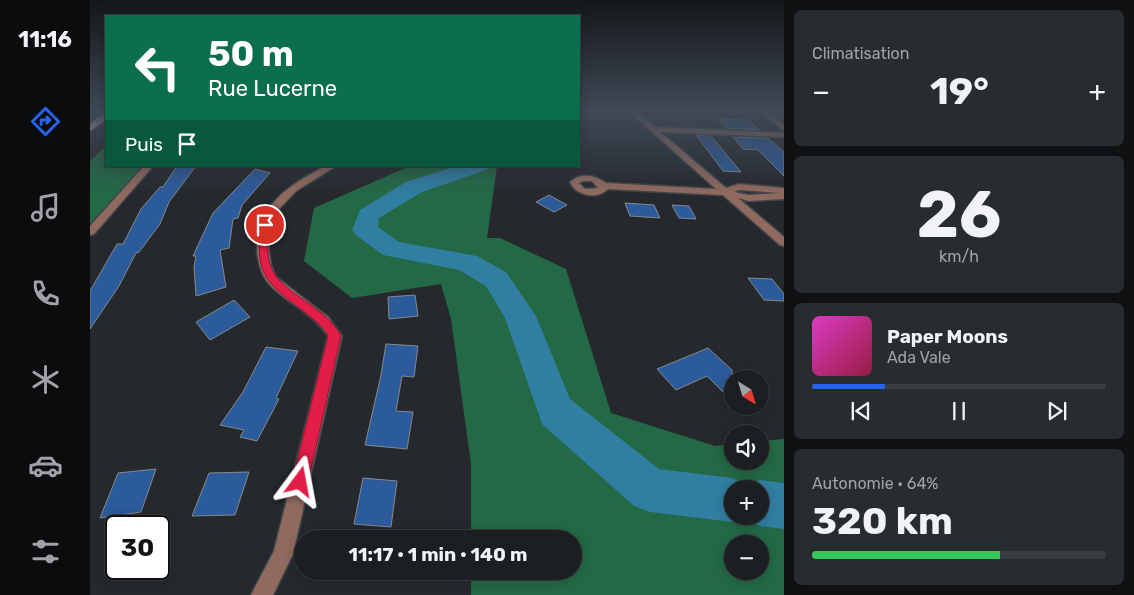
<!DOCTYPE html>
<html lang="fr">
<head>
<meta charset="utf-8">
<style>
	body { margin:0; font-family:Rubik,sans-serif; background:#292c2f; color:#f1f3f6; height:100vh; display:flex; flex-direction:column; font-size:19px; white-space:nowrap }
	* { box-sizing:border-box; margin:0 }
	p { font-size:16px; color:#a0a2a5 }
	.icon { flex:none; width:28px; height:28px; fill:none; stroke:currentColor; stroke-width:2; stroke-linecap:round; stroke-linejoin:round }
	.map { position:relative; flex:1; overflow:hidden }
	.details { display:flex; flex-direction:column; gap:10px; padding:10px; background:#0f1113; width:350px }
	.details>* { flex:none }
	.guide { position:absolute; left:15px; top:15px; width:475px; height:152px; border-radius:0px; box-shadow:0 2px 12px #0003,0 0 0 1px #3a3d40; background:#0b6e4f; color:#fff; overflow:hidden }
	.needle { width:32px; rotate:142deg }
	.tools { position:absolute; left:634px; top:370px; display:grid; gap:10px }
	.tools a { display:grid; place-items:center; width:45px; height:45px; border-radius:50%; background:#1c1f22; box-shadow:0 2px 12px #0003,0 0 0 1px #3a3d40; font-size:25px }
	.speed { position:absolute; left:15px; top:515px; display:flex; gap:10px; font-size:25px; font-weight:700; text-align:center }
	.speed>* { display:grid; place-content:center; width:65px; height:65px; border-radius:50%; background:#1c1f22; box-shadow:0 2px 12px #0003,0 0 0 1px #3a3d40; line-height:1 }
	.speed .limit { border:2px solid #111; border-radius:8px; background:#fff; color:#111 }
	.pin { position:absolute; display:grid; place-items:center; width:42px; height:42px; color:#fff; margin:-21px; border:2px solid #fff; border-radius:50%; box-shadow:0 1px 5px #0007 }
	.me { position:absolute; width:55px; margin:-28px; rotate:13deg; stroke-linejoin:round; filter:drop-shadow(0 0 4px #0008) }
	.turn { display:flex; align-items:center; gap:18px; height:105px; padding:0 20px; font-size:22px }
	.turn .icon { width:65px; height:65px; stroke-width:2.5 }
	.turn b { display:block; font-size:35px; line-height:42px }
	.then { display:flex; align-items:center; height:48px; padding:0 20px; background:#0003; gap:10px; font-size:19px }
	.big { font-size:38px; font-weight:700; line-height:1.1 }
	.details .card { flex:1; display:flex; flex-direction:column; justify-content:center; gap:8px; min-width:0; padding:0 18px; border-radius:8px; background:#292c2f }
	.details .dial { align-items:center; gap:0 }
	.dial b { font-size:65px; line-height:1 }
	.song { display:flex; align-items:center; gap:15px }
	.cover { width:60px; height:60px; border-radius:8px; background:linear-gradient(135deg,hsl(310 70% 55%),hsl(340 70% 35%)) }
	.played { height:5px; border-radius:2px; background:linear-gradient(90deg,#2563eb 25%,#3a3d40 25%) }
	.keys { display:flex; justify-content:space-around; direction:ltr }
	.heat { display:flex; justify-content:space-between; align-items:center; font-size:28px; direction:ltr }
	.charge { height:8px; border-radius:4px; background:linear-gradient(90deg,#34c759 64%,#3a3d40 0) }
	.trip { position:absolute; left:204px; top:530px; width:288px; height:50px; border-radius:25px; background:#1c1f22; box-shadow:0 2px 12px #0003,0 0 0 1px #3a3d40; font-weight:700; line-height:50px; text-align:center }
	main { display:flex; flex:1; min-height:0 }
	.menu { display:flex; flex-direction:column; width:90px; justify-content:space-around; align-items:center; background:#0b0c0e; color:#a0a2a5 }
	.menu .icon { width:35px; height:35px }
	.menu .on { color:#2563eb }
	.menu b { font-size:22px; color:#f1f3f6 }
	.map>svg:first-child { display:block }
	.forest { fill:#236945; fill-rule:evenodd }
	.lines { fill:none; stroke-linecap:round; stroke-linejoin:round }
	.river { fill:#307ea1; fill-rule:evenodd }
	.building { fill:#2c5b9b; stroke:#85898e }
	.minor-casing { stroke:#414549; stroke-width:3 }
	.highway-casing { stroke:#414549; stroke-width:3 }
	.minor { fill:#906a5f; fill-rule:evenodd }
	.highway { fill:#fdd6cb; fill-rule:evenodd }
	.route { fill:#e11d48; stroke:#92132f }
</style>
</head>
<body>
<main>
<nav class="menu">
<b>11:16</b>
<svg class="icon on" aria-label="directions" viewBox="0 0 24 24"><path d="M12 3l9 9-9 9-9-9zM9 14v-3h6M13 9l2 2-2 2"/></svg>
<svg class="icon" aria-label="music" viewBox="0 0 24 24"><path d="M9 18V5l10-2v13"/><circle cx="6" cy="18" r="3"/><circle cx="16" cy="16" r="3"/></svg>
<svg class="icon" aria-label="phone" viewBox="0 0 24 24"><path d="M5 4h4l2 5-3 2q2 4 5 5l2-3 5 2v4C11 20 4 13 5 4z"/></svg>
<svg class="icon" aria-label="climate" viewBox="0 0 24 24"><path d="M12 3v18M4 7l16 10M4 17L20 7"/></svg>
<svg class="icon" aria-label="car" viewBox="0 0 24 24"><path d="M5 17H2v-5l4-1 3-4h7l3 4 3 1v5h-3M9 17h6M6 11h13"/><circle cx="7" cy="17" r="2"/><circle cx="17" cy="17" r="2"/></svg>
<svg class="icon" aria-label="filters" viewBox="0 0 24 24"><path d="M4 7h16M4 17h16"/><circle cx="9" cy="7" r="2"/><circle cx="15" cy="17" r="2"/></svg>
</nav>
<div class="map">
<svg width="694" height="595" viewBox="0 0 694 595">
	<rect width="100%" height="100%" fill="#25292d"/>
	<g class="forest">
		<path d="M16,146v20h39l-55,59v-64z"/>
		<path d="M320,166h87l-10,72h13l66,31 45,144 104,33 17,-2v17h28v-20l24,-2v156h-313v-24h101v-32h-101v-75l-20,-145 -10,-35 -89,14 -48,-37 10,-53zM642,489h28v27h-28zM642,544h28v27h-28z"/>
	</g>
	<g class="lines">
		<path class="river" d="M367,166h32l-3,4 -64,22 -43,26 -1,9 21,15 78,14 29,16 30,44 34,83 89,70 73,9 16,7 12,-5 24,3v46l-24,-3 -16,-8 -12,4 -82,-10 -16,-6 -92,-82 -37,-106 -19,-32 -27,-16 -76,-15 -27,-20 -4,-5 8,-20 46,-28zM642,489h28v27h-28z"/>
	</g>
	<g class="building">
		<path d="M628,119l30,1 11,10 -33,-2z"/>
		<path d="M606,135l15,1 30,36 -18,-1z"/>
		<path d="M643,137l35,1 16,14v24l-26,-26 -15,-1z"/>
		<path d="M87,166h19l-27,36 -9,22 -21,28 -3,1 -17,33 -29,43v-38l27,-47h6l18,-35 19,-22h3z"/>
		<path d="M165,169l15,4 -28,32 -4,13 -5,1 -4,29 -9,2 6,37 -30,9 -2,-29 2,-11h-3l20,-43z"/>
		<path d="M459,195l18,10 -13,7 -18,-10z"/>
		<path d="M535,203l29,2 6,13 -30,-2z"/>
		<path d="M582,205l17,1 7,13 -17,-1z"/>
		<path d="M658,278l24,1 12,15v7l-20,-1z"/>
		<path d="M325,295l3,21 -29,3 -1,-22z"/>
		<path d="M144,300l16,17 -40,23 -14,-18z"/>
		<path d="M296,344l32,2 -4,31 -12,-1 -6,35 17,1 -6,37 -42,-4 16,-70z"/>
		<path d="M176,347l32,4 -22,47 3,1 -22,42 -17,-4 4,-7 -24,-5 23,-33z"/>
		<path d="M618,348l24,22v31l-25,-25 -31,14 -19,-21z"/>
		<path d="M66,469l-15,43 -41,6 18,-45z"/>
		<path d="M159,472l-14,43 -43,1 17,-43z"/>
		<path d="M273,478l34,3 -6,46 -37,-3z"/>
	</g>
	<g class="lines">
		<defs>
			<g id="minor">
				<path d="M540,112h7l18,15 129,6v4l-124,-5 66,56 13,-4 45,4v11l-35,2 -11,-3 46,39v9l-4,-1 -57,-50 -115,-6c-11,11 -32,7 -38,-7 11,-10 25,-7 36,1l110,6zM493,181h9l6,7 -13,1 -6,-6zM649,190l41,3 -31,2 -15,-3z"/>
				<path d="M670,112h7l17,13v6z"/>
				<path d="M688,112h6v4z"/>
				<path d="M54,166h9l-59,68 -4,1v-9z"/>
				<path d="M235,166h11l-40,25 -18,19 -6,11 -4,14 1,17 2,13 5,12 52,40 14,19 -49,218 -20,41h-22l23,-44 54,-215c-14,-22 -39,-32 -57,-50 -9,-9 -13,-23 -14,-36 0,-46 32,-64 68,-84z"/>
			</g>
			<path id="highway" d="M13,114h3v6l-16,11v-7z"/>
		</defs>
		<use href="#minor" class="minor-casing"/>
		<use href="#highway" class="highway-casing"/>
		<use href="#minor" class="minor"/>
		<use href="#highway" class="highway"/>
	</g>
	<linearGradient id="sky" x2="0" y2="1"><stop stop-color="#141719"/><stop offset="0.57" stop-color="#404957"/><stop offset="1" stop-color="#404957" stop-opacity="0"/></linearGradient>
	<rect width="694" height="195" fill="url(#sky)"/>
	<path class="route" d="M175,222l5,3c-1,13 -5,29 1,42 11,28 54,38 70,69l-33,146 -2,5 -6,3 -6,-3 -2,-5 36,-146c-4,-10 -13,-15 -21,-22 -39,-31 -53,-36 -46,-89z"/>
</svg>
<div class="tools">
<a><svg class="needle" viewBox="-14 -14 28 28"><path d="M0-13l5 13h-10z" fill="#e53935"/><path d="M0 13l5-13h-10z" fill="#a0a2a5"/></svg></a>
<a><svg class="icon" aria-label="sound" viewBox="0 0 24 24"><path d="M4 9h4l5-4v14l-5-4H4zM17 9q2 3 0 6"/></svg></a>
<a>+</a>
<a>−</a>
</div>
<div class="speed"><div class="limit">30</div></div>
<div class="pin" style="left:175px;top:225px;background:#d93025"><svg class="icon" aria-label="arrive" viewBox="0 0 24 24"><path d="M6 21V4h12l-3 4 3 4H6"/></svg></div>
<svg class="me" style="left:210px;top:482px" viewBox="-20 -20 40 40"><path d="M0-17L14 15 0 8-14 15z" fill="#e11d48" stroke="#fff" stroke-width="4"/></svg>
<div class="trip">11:17 · 1 min · 140 m</div>
<div class="guide">
<div class="turn"><svg class="icon" aria-label="left" viewBox="0 0 24 24"><path d="M17 20v-9H6M10 6l-5 5 5 5"/></svg><div><b>50 m</b>Rue Lucerne</div></div>
<div class="then">Puis<svg class="icon" aria-label="arrive" viewBox="0 0 24 24"><path d="M6 21V4h12l-3 4 3 4H6"/></svg></div>
</div>
</div>
<section class="details">
<div class="card"><p>Climatisation</p>
<div class="heat"><a>−</a><b class="big">19°</b><a>+</a></div>
</div>
<div class="card dial"><b>26</b><p>km/h</p></div>
<div class="card">
<div class="song"><i class="cover"></i><div><b>Paper Moons</b><p>Ada Vale</p></div></div>
<div class="played"></div>
<div class="keys"><svg class="icon" aria-label="previous" viewBox="0 0 24 24"><path d="M18 5L8 12l10 7zM5 5v14"/></svg><svg class="icon" aria-label="pause" viewBox="0 0 24 24"><path d="M8 5v14M16 5v14"/></svg><svg class="icon" aria-label="next" viewBox="0 0 24 24"><path d="M6 5l10 7-10 7zM19 5v14"/></svg></div>
</div>
<div class="card"><p>Autonomie · 64%</p><b class="big">320 km</b><div class="charge"></div></div>
</section>
</main>
</body>
</html>
